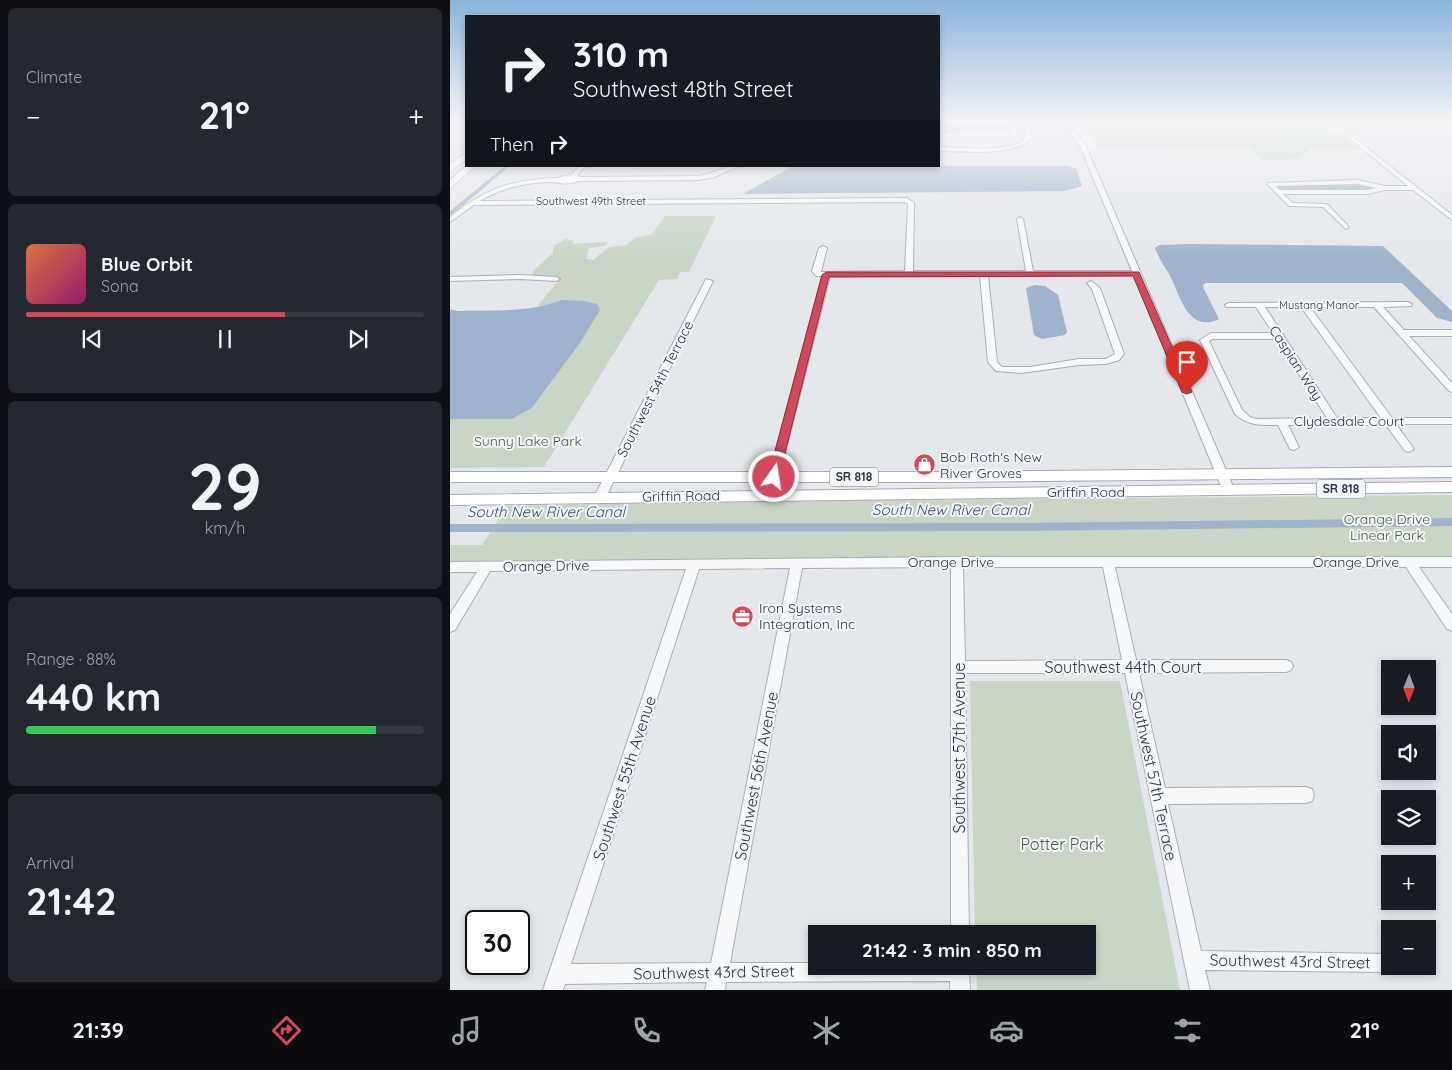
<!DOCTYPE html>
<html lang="en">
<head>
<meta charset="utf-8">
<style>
	body { margin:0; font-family:Quicksand,sans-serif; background:#242831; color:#f1f3f6; height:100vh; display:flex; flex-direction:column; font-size:19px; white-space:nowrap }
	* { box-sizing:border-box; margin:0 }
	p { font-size:16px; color:#9ea1a6 }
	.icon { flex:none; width:28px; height:28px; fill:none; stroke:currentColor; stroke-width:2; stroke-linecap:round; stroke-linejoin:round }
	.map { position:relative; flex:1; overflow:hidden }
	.details { display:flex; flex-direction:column; gap:8px; padding:8px; background:#0d0f14; width:450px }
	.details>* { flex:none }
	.banner { position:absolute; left:15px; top:15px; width:475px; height:152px; border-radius:0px; box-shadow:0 2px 8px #0003; background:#171b24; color:#f1f3f6; overflow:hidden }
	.needle { width:32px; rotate:181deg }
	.buttons { position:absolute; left:931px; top:660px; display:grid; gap:10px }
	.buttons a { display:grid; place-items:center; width:55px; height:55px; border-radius:0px; background:#171b24; box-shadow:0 2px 8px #0003; font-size:25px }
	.speed { position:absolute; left:15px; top:910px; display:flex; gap:10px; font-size:25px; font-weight:700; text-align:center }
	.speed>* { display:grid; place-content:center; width:65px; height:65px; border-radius:50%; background:#171b24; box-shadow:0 2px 8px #0003; line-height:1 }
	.speed .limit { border:2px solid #111; border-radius:8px; background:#fff; color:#111 }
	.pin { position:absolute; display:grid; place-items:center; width:42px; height:42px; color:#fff; margin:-51px -21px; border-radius:50% 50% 50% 0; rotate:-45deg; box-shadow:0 0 5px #0007 }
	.pin .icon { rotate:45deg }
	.me { position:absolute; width:55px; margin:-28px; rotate:13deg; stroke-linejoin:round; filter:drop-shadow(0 0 4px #0008) }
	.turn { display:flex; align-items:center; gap:18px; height:105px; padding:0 25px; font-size:22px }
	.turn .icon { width:65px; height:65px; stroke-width:2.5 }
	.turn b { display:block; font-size:35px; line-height:42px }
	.then { display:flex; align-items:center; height:48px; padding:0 25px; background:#0003; gap:10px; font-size:19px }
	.big { font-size:38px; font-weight:800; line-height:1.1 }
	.details .card { flex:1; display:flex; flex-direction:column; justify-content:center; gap:8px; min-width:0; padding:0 18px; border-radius:8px; background:#242831 }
	.details .dial { align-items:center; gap:0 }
	.dial b { font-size:65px; line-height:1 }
	.song { display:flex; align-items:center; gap:15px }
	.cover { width:60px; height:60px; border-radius:8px; background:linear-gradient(135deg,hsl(20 70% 55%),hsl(320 70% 35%)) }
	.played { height:5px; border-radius:2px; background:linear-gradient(90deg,#d1495b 65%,#363941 65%) }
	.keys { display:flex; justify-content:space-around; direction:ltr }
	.heat { display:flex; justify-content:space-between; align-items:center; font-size:28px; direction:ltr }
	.charge { height:8px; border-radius:4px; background:linear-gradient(90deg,#34c759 88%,#363941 0) }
	.trip { position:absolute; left:358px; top:925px; width:288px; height:50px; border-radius:0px; background:#171b24; box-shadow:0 2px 8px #0003; font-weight:800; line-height:50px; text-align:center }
	.menu { display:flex; height:80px; justify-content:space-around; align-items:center; background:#090b0e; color:#9ea1a6 }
	.menu .icon { width:35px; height:35px }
	.menu .selected { color:#d1495b }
	.menu b { font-size:22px; color:#f1f3f6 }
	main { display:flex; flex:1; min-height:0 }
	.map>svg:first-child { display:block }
	.green { fill:#c9d6c5 }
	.water { fill:#9fb4cc }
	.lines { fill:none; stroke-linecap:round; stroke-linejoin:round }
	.canal { fill:#9fb4cc; fill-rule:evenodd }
	.minor-casing { stroke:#a9aeb7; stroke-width:2 }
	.major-casing { stroke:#a3abb8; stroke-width:2 }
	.highway-casing { stroke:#8b94a3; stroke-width:1 }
	.minor { fill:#f7f8fa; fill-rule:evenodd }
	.major { fill:#fff; fill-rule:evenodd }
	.highway { fill:#fff; fill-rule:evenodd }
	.route { fill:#d1495b; stroke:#882f3b }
	.labels { text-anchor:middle; stroke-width:4; stroke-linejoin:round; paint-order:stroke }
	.far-street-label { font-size:11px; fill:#2b3445; stroke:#f4f6f9 }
	.shield { fill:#f4f6f9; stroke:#676e7b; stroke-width:1 }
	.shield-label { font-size:12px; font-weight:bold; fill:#2b3445 }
	.street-label { font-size:14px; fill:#2b3445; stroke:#f4f6f9 }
	.park-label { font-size:14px; fill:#3f6138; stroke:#f4f6f9 }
	.poi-label { font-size:14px; fill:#2b3445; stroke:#f4f6f9; text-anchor:start }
	.water-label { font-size:15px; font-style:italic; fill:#34527a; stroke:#f4f6f9 }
	.near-street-label { font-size:16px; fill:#2b3445; stroke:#f4f6f9 }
	.near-park-label { font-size:16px; fill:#3f6138; stroke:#f4f6f9 }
</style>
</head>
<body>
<main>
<section class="details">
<div class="card"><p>Climate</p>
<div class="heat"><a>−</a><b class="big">21°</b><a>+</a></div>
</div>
<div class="card">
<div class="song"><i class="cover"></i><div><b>Blue Orbit</b><p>Sona</p></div></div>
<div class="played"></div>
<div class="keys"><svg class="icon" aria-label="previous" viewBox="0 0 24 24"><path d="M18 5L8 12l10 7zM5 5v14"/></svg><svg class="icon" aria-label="pause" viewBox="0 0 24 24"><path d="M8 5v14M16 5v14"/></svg><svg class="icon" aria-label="next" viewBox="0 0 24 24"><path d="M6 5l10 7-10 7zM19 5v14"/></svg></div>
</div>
<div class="card dial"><b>29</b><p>km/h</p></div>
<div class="card"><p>Range · 88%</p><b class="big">440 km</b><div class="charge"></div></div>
<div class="card"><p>Arrival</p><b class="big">21:42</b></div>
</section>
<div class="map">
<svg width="1002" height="990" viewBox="0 0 1002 990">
	<rect width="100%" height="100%" fill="#e4e7ec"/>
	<g class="green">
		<path d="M635,121h240l35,28h-50l-11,10 -37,1 -10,-12 -155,-2z"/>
		<path d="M215,216h51l-27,56h-9l-3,7 -18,1 -115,187 -94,1v-49h62l20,-11 48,-65 19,-33 -2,-6 -36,-4 -13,5 -11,1 24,-28 -29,-3 2,-5 19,-17v-7l13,-7 8,2 -2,3 36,-2 -4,4 -15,2 -3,11 7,1 16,-13 17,-2 9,-7 17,-4z"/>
		<path d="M1002,495v63l-690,1 -312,4v-18h32l25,-39 287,-5z"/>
		<path d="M520,681h150l60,309h-203l-1,-24h110v-32h-111z"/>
	</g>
	<g class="water">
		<path d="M489,121h71l3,11 -74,1z"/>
		<path d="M343,166h274l9,3 6,17 -17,5 -322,3z"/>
		<path d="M827,184h83l17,4 -10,3 -83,-1 -5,-1z"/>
		<path d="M739,244l194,2 69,65v11l-15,-4 -35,-35h-196l-3,2 1,4 15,30c-31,15 -39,-24 -49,-43 -5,-9 -12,-19 -15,-28l4,-3z"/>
		<path d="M585,285l10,1 13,9 9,37 -2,3 -23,4 -8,-4 -8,-47z"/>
		<path d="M111,300l24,1 12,3 3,6 -20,33 -48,65 -20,11h-62v-110l7,2c33,-1 73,2 104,-11z"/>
	</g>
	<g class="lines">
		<g class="canal">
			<path d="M55,166h5l-60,50v-5z"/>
			<path d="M1002,518v8l-426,5 -576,1v-8l576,-1z"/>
		</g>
		<defs>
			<g id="minor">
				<path d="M572,121h5l5,17c-17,19 -69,13 -93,13v-4c22,0 72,7 87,-9z"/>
				<path d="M611,121h5l19,23 150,347 -2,3h-8l-2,-3 -89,-216 -146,1 9,86 5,5h28l49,-8h27l9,-5 -23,-65 -5,-6 4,-2 9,7 24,66 -5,6 -13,4 -27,1 -58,8 -25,-2 -8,-9 -8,-86h-150l-51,201 -5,4 -5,-4 53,-201h-6l-4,-5 7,-23 4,-2 4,2 -6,24 84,-1 3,-67 -3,-2 -431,3 -24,17v-5c36,-29 63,-38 109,-39l4,-2 8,-1 8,-9h7l-9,9 3,2 119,-1c14,-2 25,-10 39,-10l-23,11 -16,3 -120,1c-15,5 -17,1 -31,1 -25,1 -47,6 -68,19l427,-3 7,5 -1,68h113l-9,-52 3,-2 3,2 10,52h99l-53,-127z"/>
				<path d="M878,121h5l119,94v5l-39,-30h-28l-17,4h-85l10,9 34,1 21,22v2l-2,1 -23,-22 -34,-1 -21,-21v-2l89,-3 28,6h23zM907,184l20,4 -9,2h-88l-5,-4z"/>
				<path d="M71,275l35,2 4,2 -4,2 -35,-2 -71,2v-4z"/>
				<path d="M256,279l7,2 -107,216 -6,4 -4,-1 -2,-3z"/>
				<path d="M958,302l4,2 -1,2 -28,1 21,23h48v6h-43l43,47v9l-3,-1 -75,-84h-64l82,111h60v6h-56l18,25 -5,3 -4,-1 -19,-26h-98l11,22 -5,3 -4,-1 -12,-24c-17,0 -30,1 -43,-11l-35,-74 11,-7h62l-17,-26h-30l-1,-2 4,-2zM815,307h36l80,111h-44zM763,339h63l51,79 -71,1 -6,-2 -8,-7 -33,-69z"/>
				<path d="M507,557h495v10h-33l33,47v17l-5,-2 -41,-62h-291l21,93h150l5,2 2,4 -2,4 -5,2 -147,1 26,115 141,-1 6,2 2,6 -2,6 -6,2 -138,1 33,147 186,3 3,1v11h5l-1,4 -7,2 -182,-2 5,20h-20l-65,-317h-160l4,261h-18v-367l-149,1 -72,395h86v3h153l1,24h-20v-9l-224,1 -1,8h-20l2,-8 -142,2 -2,6h-20l143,-421 -196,2 -35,59 -5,2v-18l27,-42h-27v-10zM513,567h140l19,93 -157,1zM340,568l-79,395 -140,1 128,-395z"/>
			</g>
			<g id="major">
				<path d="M1002,467v10l-501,5h-501v-10h501z"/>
				<path d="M1002,482v10l-1002,13v-10z"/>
			</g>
			<g id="highway">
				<path d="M16,153v7l-16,11v-7z"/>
				<path d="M16,166h10l-26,22v-8z"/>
			</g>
		</defs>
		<use href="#minor" class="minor-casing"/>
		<use href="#major" class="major-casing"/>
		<use href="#highway" class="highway-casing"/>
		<use href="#minor" class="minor"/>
		<use href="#major" class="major"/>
		<use href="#highway" class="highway"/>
	</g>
	<linearGradient id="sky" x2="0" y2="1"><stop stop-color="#8bb4dd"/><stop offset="0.47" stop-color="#f3f4f6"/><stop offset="1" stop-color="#f3f4f6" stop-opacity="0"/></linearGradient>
	<rect width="1002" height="259" fill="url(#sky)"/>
	<path class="route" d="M376,272h313l53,120 -5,2 -5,-2 -49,-116 -304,1 -50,200 -1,2h-8l-2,-2 54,-202z"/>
	<defs>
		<symbol id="shop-disc" viewBox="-11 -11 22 22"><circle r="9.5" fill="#d1495b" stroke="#f4f6f9"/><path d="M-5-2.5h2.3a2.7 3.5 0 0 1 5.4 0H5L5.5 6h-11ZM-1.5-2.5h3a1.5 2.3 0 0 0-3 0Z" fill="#fff"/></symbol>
		<symbol id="office-disc" viewBox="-11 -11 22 22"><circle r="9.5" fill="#d1495b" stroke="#f4f6f9"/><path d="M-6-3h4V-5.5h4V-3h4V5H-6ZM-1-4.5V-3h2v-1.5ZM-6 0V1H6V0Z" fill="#fff"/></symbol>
	</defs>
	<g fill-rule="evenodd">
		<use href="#shop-disc" x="462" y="452" width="25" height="25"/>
		<use href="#office-disc" x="280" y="604" width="25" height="25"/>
	</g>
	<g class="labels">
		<g class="far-street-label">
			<text x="141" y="205">Southwest 49th Street</text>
			<text x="869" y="309">Mustang Manor</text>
		</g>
		<g class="shield">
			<rect x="380" y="467.5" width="48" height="19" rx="4"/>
			<rect x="867" y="479.5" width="48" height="19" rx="4"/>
		</g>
		<g class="shield-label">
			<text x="404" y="481">SR 818</text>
			<text x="891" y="493">SR 818</text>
		</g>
		<g class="street-label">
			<text transform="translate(846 363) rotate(57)" y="5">Caspian Way</text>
			<text transform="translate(205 389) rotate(-63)" y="5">Southwest 54th Terrace</text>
			<text x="899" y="426">Clydesdale Court</text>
			<text x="636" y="497">Griffin Road</text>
			<text transform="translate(231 496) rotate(-1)" y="5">Griffin Road</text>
			<text x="501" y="567">Orange Drive</text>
			<text x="906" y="567">Orange Drive</text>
			<text transform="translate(96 566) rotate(-1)" y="5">Orange Drive</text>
		</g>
		<g class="park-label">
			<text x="78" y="446">Sunny Lake Park</text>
			<text x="937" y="524">Orange Drive<tspan x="937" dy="16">Linear Park</tspan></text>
		</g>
		<g class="poi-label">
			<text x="490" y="462">Bob Roth's New<tspan x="490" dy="16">River Groves</tspan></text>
			<text x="309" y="613">Iron Systems<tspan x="309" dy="16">Integration, Inc</tspan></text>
		</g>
		<g class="water-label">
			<text x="501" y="515">South New River Canal</text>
			<text x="96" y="517">South New River Canal</text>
		</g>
		<g class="near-street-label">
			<text x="673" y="673">Southwest 44th Court</text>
			<text transform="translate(509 748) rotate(-90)" y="6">Southwest 57th Avenue</text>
			<text transform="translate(306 776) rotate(-79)" y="6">Southwest 56th Avenue</text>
			<text transform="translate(704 776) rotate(78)" y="6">Southwest 57th Terrace</text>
			<text transform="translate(174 778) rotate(-72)" y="6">Southwest 55th Avenue</text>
			<text transform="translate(840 961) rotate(1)" y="6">Southwest 43rd Street</text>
			<text transform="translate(264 972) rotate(-1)" y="6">Southwest 43rd Street</text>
		</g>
		<g class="near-park-label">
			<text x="612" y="850">Potter Park</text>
		</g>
	</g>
</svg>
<div class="buttons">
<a><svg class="needle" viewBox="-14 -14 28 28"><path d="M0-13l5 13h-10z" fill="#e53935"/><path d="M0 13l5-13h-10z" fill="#9ea1a6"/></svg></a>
<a><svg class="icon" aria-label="sound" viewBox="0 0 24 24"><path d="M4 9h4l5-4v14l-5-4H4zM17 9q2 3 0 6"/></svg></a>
<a><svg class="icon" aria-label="layers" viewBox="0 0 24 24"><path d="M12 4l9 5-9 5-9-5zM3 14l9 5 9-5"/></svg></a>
<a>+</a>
<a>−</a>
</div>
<div class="speed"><div class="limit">30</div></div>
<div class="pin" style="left:737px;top:392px;background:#d93025"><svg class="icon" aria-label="arrive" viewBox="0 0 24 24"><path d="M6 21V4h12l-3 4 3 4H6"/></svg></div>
<svg class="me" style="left:324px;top:477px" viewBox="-20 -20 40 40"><circle r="17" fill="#d1495b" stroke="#fff" stroke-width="3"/><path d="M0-11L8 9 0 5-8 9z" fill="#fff"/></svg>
<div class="trip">21:42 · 3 min · 850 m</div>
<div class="banner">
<div class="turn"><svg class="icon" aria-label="right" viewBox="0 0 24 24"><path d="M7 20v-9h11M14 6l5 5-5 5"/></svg><div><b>310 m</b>Southwest 48th Street</div></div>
<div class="then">Then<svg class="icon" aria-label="right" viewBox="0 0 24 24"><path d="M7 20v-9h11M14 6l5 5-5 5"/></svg></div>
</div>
</div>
</main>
<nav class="menu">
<b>21:39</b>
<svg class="icon selected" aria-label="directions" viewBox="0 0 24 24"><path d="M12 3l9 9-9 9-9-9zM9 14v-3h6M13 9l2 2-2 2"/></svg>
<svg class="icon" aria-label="music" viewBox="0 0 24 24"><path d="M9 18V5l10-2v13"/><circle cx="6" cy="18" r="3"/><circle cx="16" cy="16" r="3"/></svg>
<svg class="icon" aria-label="phone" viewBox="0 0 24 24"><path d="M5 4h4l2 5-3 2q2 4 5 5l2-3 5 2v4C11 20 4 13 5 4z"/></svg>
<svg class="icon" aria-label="climate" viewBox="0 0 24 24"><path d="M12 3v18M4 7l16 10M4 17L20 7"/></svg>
<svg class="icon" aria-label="car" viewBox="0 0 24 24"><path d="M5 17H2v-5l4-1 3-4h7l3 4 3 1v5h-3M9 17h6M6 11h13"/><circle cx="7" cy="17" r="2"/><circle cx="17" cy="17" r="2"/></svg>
<svg class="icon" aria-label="filters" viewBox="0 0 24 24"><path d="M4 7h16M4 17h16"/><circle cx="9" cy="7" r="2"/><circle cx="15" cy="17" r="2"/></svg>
<b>21°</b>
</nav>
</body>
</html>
